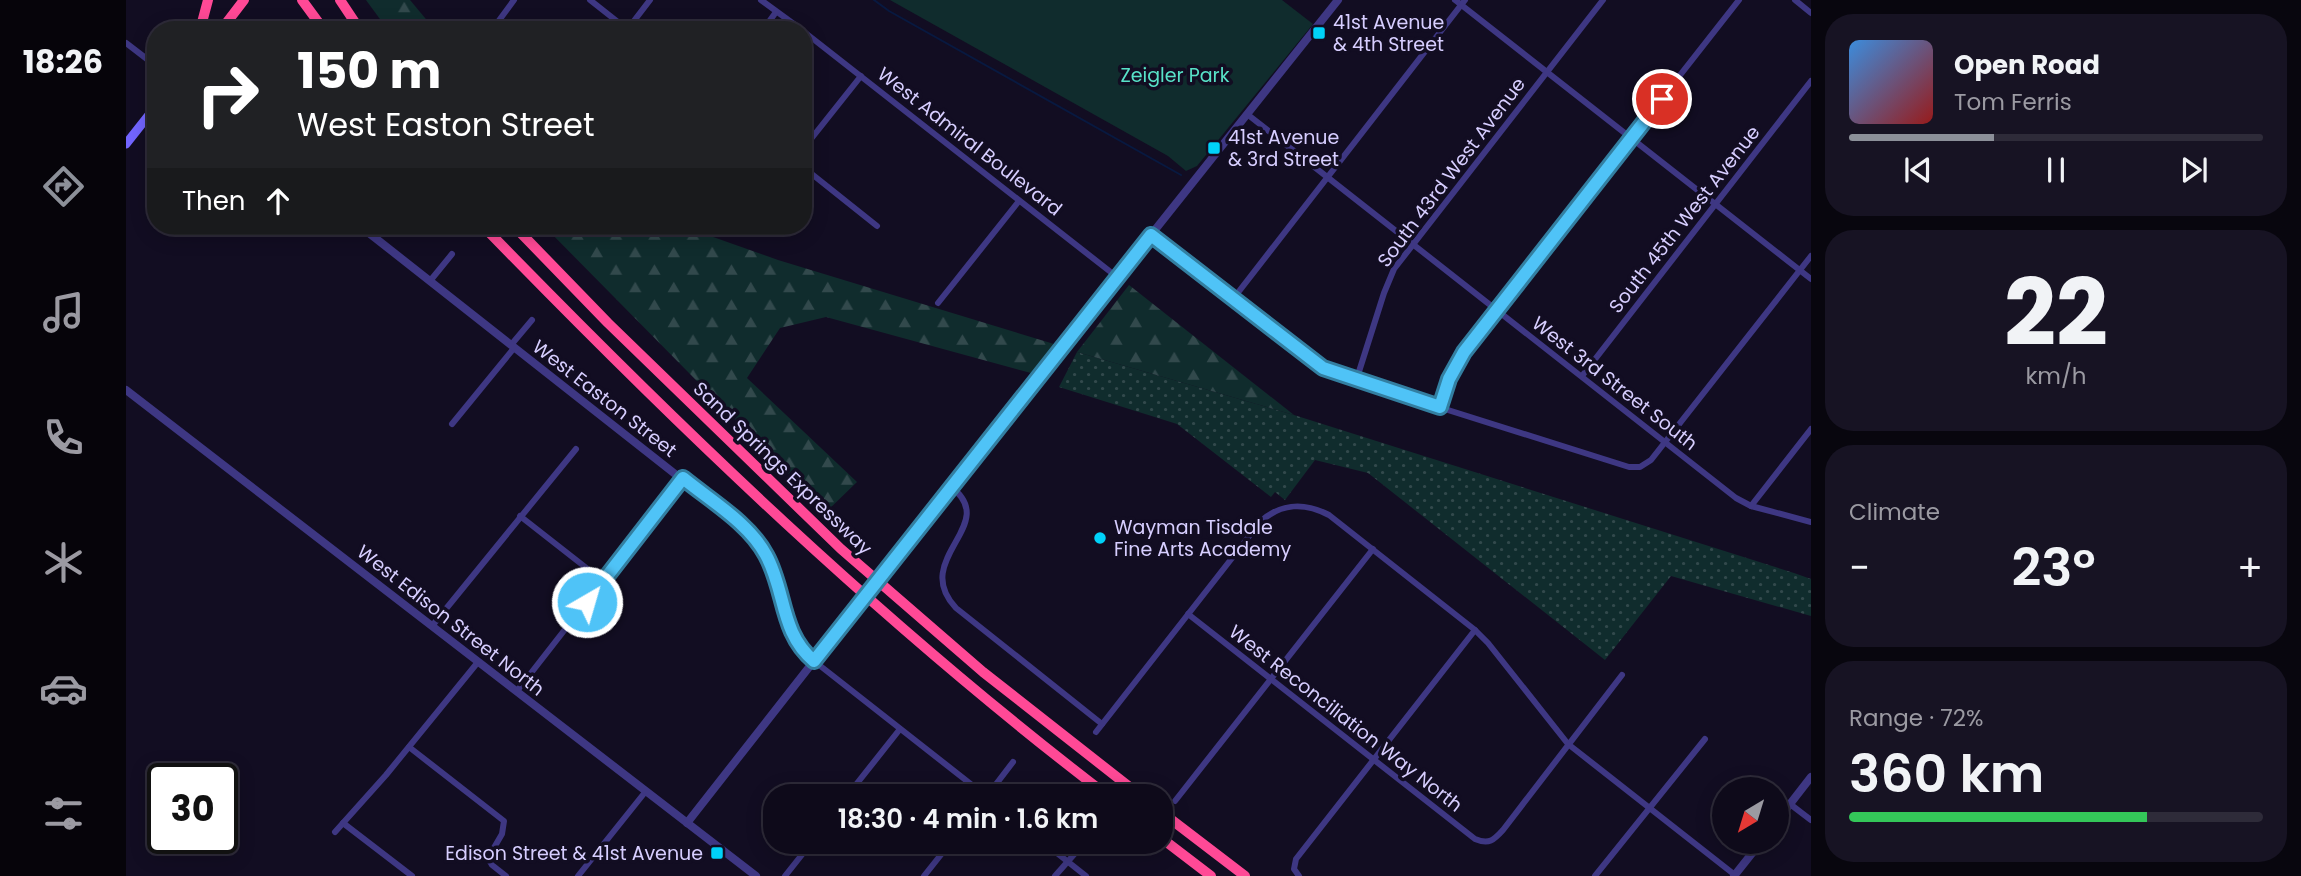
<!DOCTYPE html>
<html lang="en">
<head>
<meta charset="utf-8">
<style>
	body { margin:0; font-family:Poppins,sans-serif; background:#171323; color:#f1f3f6; height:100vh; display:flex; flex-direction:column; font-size:26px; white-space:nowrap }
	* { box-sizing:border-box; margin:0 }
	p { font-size:23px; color:#9b9aa2 }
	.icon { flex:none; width:38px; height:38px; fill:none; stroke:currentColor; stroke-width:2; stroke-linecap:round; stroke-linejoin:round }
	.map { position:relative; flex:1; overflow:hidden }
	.drawer { display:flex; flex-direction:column; gap:14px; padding:14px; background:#08060e; width:490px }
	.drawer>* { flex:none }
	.hud { position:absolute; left:21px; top:21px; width:665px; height:214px; border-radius:28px; box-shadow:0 4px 18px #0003,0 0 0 2px #2e2b39; background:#202124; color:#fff; overflow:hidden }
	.needle { width:46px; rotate:218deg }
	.controls { position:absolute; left:1586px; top:777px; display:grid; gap:14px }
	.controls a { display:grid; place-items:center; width:77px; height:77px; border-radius:50%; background:#0e0a1a; box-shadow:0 4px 18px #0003,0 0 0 2px #2e2b39; font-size:35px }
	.speed { position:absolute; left:21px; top:763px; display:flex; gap:14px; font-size:35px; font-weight:700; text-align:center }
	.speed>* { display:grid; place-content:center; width:91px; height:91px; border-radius:50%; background:#0e0a1a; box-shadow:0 4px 18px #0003,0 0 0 2px #2e2b39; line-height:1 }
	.speed .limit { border:4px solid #111; border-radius:10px; background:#fff; color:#111 }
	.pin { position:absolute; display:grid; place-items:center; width:60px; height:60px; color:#fff; margin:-30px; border:4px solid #fff; border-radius:50%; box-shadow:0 2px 7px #0007 }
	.me { position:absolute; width:77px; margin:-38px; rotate:38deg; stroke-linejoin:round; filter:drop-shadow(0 0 5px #0008) }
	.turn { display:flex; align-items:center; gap:24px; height:147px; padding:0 35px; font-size:32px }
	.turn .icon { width:91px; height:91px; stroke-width:2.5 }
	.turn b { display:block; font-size:49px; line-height:60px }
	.then { display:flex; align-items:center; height:66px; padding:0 35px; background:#0003; gap:14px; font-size:26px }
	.big { font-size:52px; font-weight:600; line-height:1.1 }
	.drawer .tile { flex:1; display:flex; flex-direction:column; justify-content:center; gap:10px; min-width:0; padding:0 24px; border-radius:28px; background:#171323 }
	.drawer .dial { align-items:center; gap:0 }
	.dial b { font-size:91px; line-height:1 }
	.song { display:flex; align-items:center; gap:21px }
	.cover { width:84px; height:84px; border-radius:10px; background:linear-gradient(135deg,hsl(210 70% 55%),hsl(0 70% 35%)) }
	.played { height:7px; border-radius:4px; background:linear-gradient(90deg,#8c9099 35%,#2e2b39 35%) }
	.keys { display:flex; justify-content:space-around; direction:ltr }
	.heat { display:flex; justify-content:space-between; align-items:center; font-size:38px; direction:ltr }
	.charge { height:10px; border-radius:5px; background:linear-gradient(90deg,#34c759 72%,#2e2b39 0) }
	.trip { position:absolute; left:637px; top:784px; width:410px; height:70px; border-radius:28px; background:#0e0a1a; box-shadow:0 4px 18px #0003,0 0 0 2px #2e2b39; font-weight:600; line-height:70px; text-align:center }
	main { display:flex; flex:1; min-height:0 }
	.menu { display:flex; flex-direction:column; width:126px; justify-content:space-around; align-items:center; background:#06040a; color:#9b9aa2 }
	.menu .icon { width:49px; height:49px }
	.menu .current { color:#8c9099 }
	.menu b { font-size:32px; color:#f1f3f6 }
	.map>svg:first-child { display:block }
	.grass { fill:url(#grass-dots) }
	.forest { fill:url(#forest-firs) }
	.park { fill:#102c2d }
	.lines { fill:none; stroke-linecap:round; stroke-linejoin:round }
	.stream { stroke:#081940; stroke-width:2 }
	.minor { stroke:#3e3783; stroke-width:6 }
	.tertiary { stroke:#3e3783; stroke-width:8 }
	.secondary { stroke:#7265ff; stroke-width:9 }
	.motorway { stroke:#ff4996; stroke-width:10 }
	.tertiary-bridge { stroke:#3e3783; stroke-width:8 }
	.route-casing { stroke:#337fa1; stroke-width:18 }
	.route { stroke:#4fc3f7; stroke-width:12 }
	.poi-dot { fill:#00d2f9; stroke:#120d22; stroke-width:2.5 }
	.labels { text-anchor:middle; stroke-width:7; stroke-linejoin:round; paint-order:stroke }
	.poi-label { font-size:19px; fill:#d7ceff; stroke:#120d22; text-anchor:start }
	.park-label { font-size:19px; fill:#58e2c8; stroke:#120d22 }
	.street-label { font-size:19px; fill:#d7ceff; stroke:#120d22 }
</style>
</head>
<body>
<main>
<nav class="menu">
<b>18:26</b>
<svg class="icon current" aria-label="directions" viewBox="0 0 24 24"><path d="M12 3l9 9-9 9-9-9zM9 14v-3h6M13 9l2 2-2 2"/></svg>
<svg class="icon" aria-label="music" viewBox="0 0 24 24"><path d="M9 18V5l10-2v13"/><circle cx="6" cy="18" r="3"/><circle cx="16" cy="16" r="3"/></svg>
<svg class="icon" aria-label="phone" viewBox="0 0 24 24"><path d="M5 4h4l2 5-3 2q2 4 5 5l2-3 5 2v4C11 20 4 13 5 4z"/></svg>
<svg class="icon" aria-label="climate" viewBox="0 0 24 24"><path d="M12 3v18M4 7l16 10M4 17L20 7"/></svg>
<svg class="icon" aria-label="car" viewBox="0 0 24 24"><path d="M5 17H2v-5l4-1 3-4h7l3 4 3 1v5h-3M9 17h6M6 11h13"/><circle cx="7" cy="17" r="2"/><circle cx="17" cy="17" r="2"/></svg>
<svg class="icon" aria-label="filters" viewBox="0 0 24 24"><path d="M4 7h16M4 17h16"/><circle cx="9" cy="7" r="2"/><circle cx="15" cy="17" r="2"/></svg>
</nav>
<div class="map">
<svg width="1685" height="876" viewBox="0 0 1685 876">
	<defs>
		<pattern id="grass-dots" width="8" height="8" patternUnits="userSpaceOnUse" patternTransform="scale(1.75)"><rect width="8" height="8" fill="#102c2d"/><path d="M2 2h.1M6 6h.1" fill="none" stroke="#32494c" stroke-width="1.8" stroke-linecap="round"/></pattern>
		<pattern id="forest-firs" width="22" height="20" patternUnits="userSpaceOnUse" patternTransform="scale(1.75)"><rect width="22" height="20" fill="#102c2d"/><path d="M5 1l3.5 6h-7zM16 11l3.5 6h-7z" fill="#32494c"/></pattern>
	</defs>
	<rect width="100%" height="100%" fill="#120d22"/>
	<path class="grass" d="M951,352l217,63 500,158 17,6v37l-140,-40 -66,84 -237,-187 -53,-13 -30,40 -10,-8 -4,5 -94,-73 -118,-37z"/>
	<g class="forest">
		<path d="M240,0h44l25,30h-47z"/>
		<path d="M418,226h138l96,34 276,84 -23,29 -205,-56 -46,11 -33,50 110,104 -31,30z"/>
		<path d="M1003,285l165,130 -217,-63z"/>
	</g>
	<path class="park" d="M764,0h392l31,24 -116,142 -11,5 -18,-15z"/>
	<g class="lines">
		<path class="stream" d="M748,0l15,11 292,164"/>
		<g class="minor">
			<path d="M464,0l38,30"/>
			<path d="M635,0l41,30"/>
			<path d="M1329,0l356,279"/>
			<path d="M1669,0l16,13"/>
			<path d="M366,30l22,-30"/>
			<path d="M501,30l23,-30"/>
			<path d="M637,30l13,-18"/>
			<path d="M677,31l314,246"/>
			<path d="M0,43l30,23"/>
			<path d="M1121,114l489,384 15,8 60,16"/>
			<path d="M677,149l58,-73"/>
			<path d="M677,167l74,59"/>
			<path d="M615,228l2,-2"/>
			<path d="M1025,235l172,133 33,13 273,86h11l11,-7 160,-204"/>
			<path d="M304,281l22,-27"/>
			<path d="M1107,299l232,-299"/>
			<path d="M812,303l81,-102"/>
			<path d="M385,345l21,-25"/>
			<path d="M1456,376l229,-295"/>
			<path d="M1230,381l28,-88 10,-24 209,-269"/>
			<path d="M1314,407l9,-29 14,-26 276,-352"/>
			<path d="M326,424l62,-76"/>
			<path d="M824,486c53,39 -41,72 6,122l146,116"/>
			<path d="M1625,506l60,-77"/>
			<path d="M394,516l83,65"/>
			<path d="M1062,614l287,225c14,6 19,1 28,-9l119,-155"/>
			<path d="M306,626l144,-177"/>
			<path d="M688,661l172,135"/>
			<path d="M391,691l166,-213"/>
			<path d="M970,732l165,-211c21,-18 43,-19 68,-6l146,115 13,13 80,101 167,131"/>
			<path d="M283,747l95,74 -2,13 -14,24 4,7 14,11"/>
			<path d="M721,796l53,-67"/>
			<path d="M861,796l26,-34"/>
			<path d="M1049,801l198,-252"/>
			<path d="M1664,804l21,16"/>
			<path d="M217,823l69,53"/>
			<path d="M209,832l51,-57 92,-113"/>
			<path d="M917,842l43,34"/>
			<path d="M452,876l68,-85"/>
			<path d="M659,876l27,-34"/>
			<path d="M798,876l27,-34"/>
			<path d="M929,876l30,-34"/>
			<path d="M1173,876l-5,-7 2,-10 179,-229"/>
			<path d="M1469,876l110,-137"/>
		</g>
		<g class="tertiary">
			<path d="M234,226l385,303c44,42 27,98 69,132"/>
			<path d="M0,390l630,486"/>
			<path d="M767,559l445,-559"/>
			<path d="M1650,822l35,-45"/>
			<path d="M561,823l159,-203"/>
			<path d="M1608,876l27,-34"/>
		</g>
		<path class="secondary" d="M0,144l30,-38"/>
		<g class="motorway">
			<path d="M176,0l22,30"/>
			<path d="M214,0l20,30"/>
			<path d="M74,30l8,-30"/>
			<path d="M95,30l23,-30"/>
			<path d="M357,226c197,203 400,398 625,570"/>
			<path d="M388,226l94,97 233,226 142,123 158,124"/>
			<path d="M1034,811l85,65"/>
			<path d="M1034,837l51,39"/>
		</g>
		<path class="tertiary-bridge" d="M720,620l47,-61"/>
	</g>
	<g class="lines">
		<defs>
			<path id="route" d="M461,602l96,-124c28,23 66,45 83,77 20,36 14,78 48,106l337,-426 172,133 117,39 9,-28 15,-27 198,-253"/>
		</defs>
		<use href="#route" class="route-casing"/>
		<use href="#route" class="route"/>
	</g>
	<g class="poi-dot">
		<rect x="1186" y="26" width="14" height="14" rx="3.5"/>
		<rect x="1081" y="141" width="14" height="14" rx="3.5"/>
		<circle cx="974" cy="538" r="7"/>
		<rect x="584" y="846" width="14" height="14" rx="3.5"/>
	</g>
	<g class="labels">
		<g class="poi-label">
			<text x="1207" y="29">41st Avenue<tspan x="1207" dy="22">&amp; 4th Street</tspan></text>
			<text x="1102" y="144">41st Avenue<tspan x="1102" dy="22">&amp; 3rd Street</tspan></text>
			<text x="988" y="534">Wayman Tisdale<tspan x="988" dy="22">Fine Arts Academy</tspan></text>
			<text x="577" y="860" text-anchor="end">Edison Street &amp; 41st Avenue</text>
		</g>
		<g class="park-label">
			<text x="1049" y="82">Zeigler Park</text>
		</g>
		<g class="street-label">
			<text transform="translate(844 141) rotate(38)" y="7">West Admiral Boulevard</text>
			<text transform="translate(1325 172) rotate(-53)" y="7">South 43rd West Avenue</text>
			<text transform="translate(1558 219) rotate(-52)" y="7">South 45th West Avenue</text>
			<text transform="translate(1489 383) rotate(38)" y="7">West 3rd Street South</text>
			<text transform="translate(479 398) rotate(38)" y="7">West Easton Street</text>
			<text transform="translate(657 468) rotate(44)" y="7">Sand Springs Expressway</text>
			<text transform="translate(325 620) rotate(38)" y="7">West Edison Street North</text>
			<text transform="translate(1220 718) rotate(38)" y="7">West Reconciliation Way North</text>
		</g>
	</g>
</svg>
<div class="controls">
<a><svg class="needle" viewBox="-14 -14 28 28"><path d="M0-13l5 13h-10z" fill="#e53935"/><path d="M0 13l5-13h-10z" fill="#9b9aa2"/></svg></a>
</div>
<div class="speed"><div class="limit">30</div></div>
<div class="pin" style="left:1536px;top:99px;background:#d93025"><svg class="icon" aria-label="arrive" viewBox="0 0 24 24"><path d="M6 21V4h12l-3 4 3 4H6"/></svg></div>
<svg class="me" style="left:461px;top:602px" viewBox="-20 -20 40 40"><circle r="17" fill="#4fc3f7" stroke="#fff" stroke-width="3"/><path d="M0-11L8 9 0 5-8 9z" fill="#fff"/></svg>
<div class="trip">18:30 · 4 min · 1.6 km</div>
<div class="hud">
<div class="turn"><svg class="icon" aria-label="right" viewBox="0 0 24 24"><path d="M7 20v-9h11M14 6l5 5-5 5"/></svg><div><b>150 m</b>West Easton Street</div></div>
<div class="then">Then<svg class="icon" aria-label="ahead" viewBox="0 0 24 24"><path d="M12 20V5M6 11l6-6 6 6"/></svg></div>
</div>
</div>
<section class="drawer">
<div class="tile">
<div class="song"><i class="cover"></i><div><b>Open Road</b><p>Tom Ferris</p></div></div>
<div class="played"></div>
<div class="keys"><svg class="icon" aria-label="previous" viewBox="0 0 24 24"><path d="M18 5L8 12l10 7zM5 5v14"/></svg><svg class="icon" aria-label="pause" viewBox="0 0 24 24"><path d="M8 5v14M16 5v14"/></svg><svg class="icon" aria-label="next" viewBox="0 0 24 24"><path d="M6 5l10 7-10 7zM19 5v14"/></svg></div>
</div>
<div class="tile dial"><b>22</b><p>km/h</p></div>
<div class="tile"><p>Climate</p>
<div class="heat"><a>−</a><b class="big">23°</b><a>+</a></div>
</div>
<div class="tile"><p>Range · 72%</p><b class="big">360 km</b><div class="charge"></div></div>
</section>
</main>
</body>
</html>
